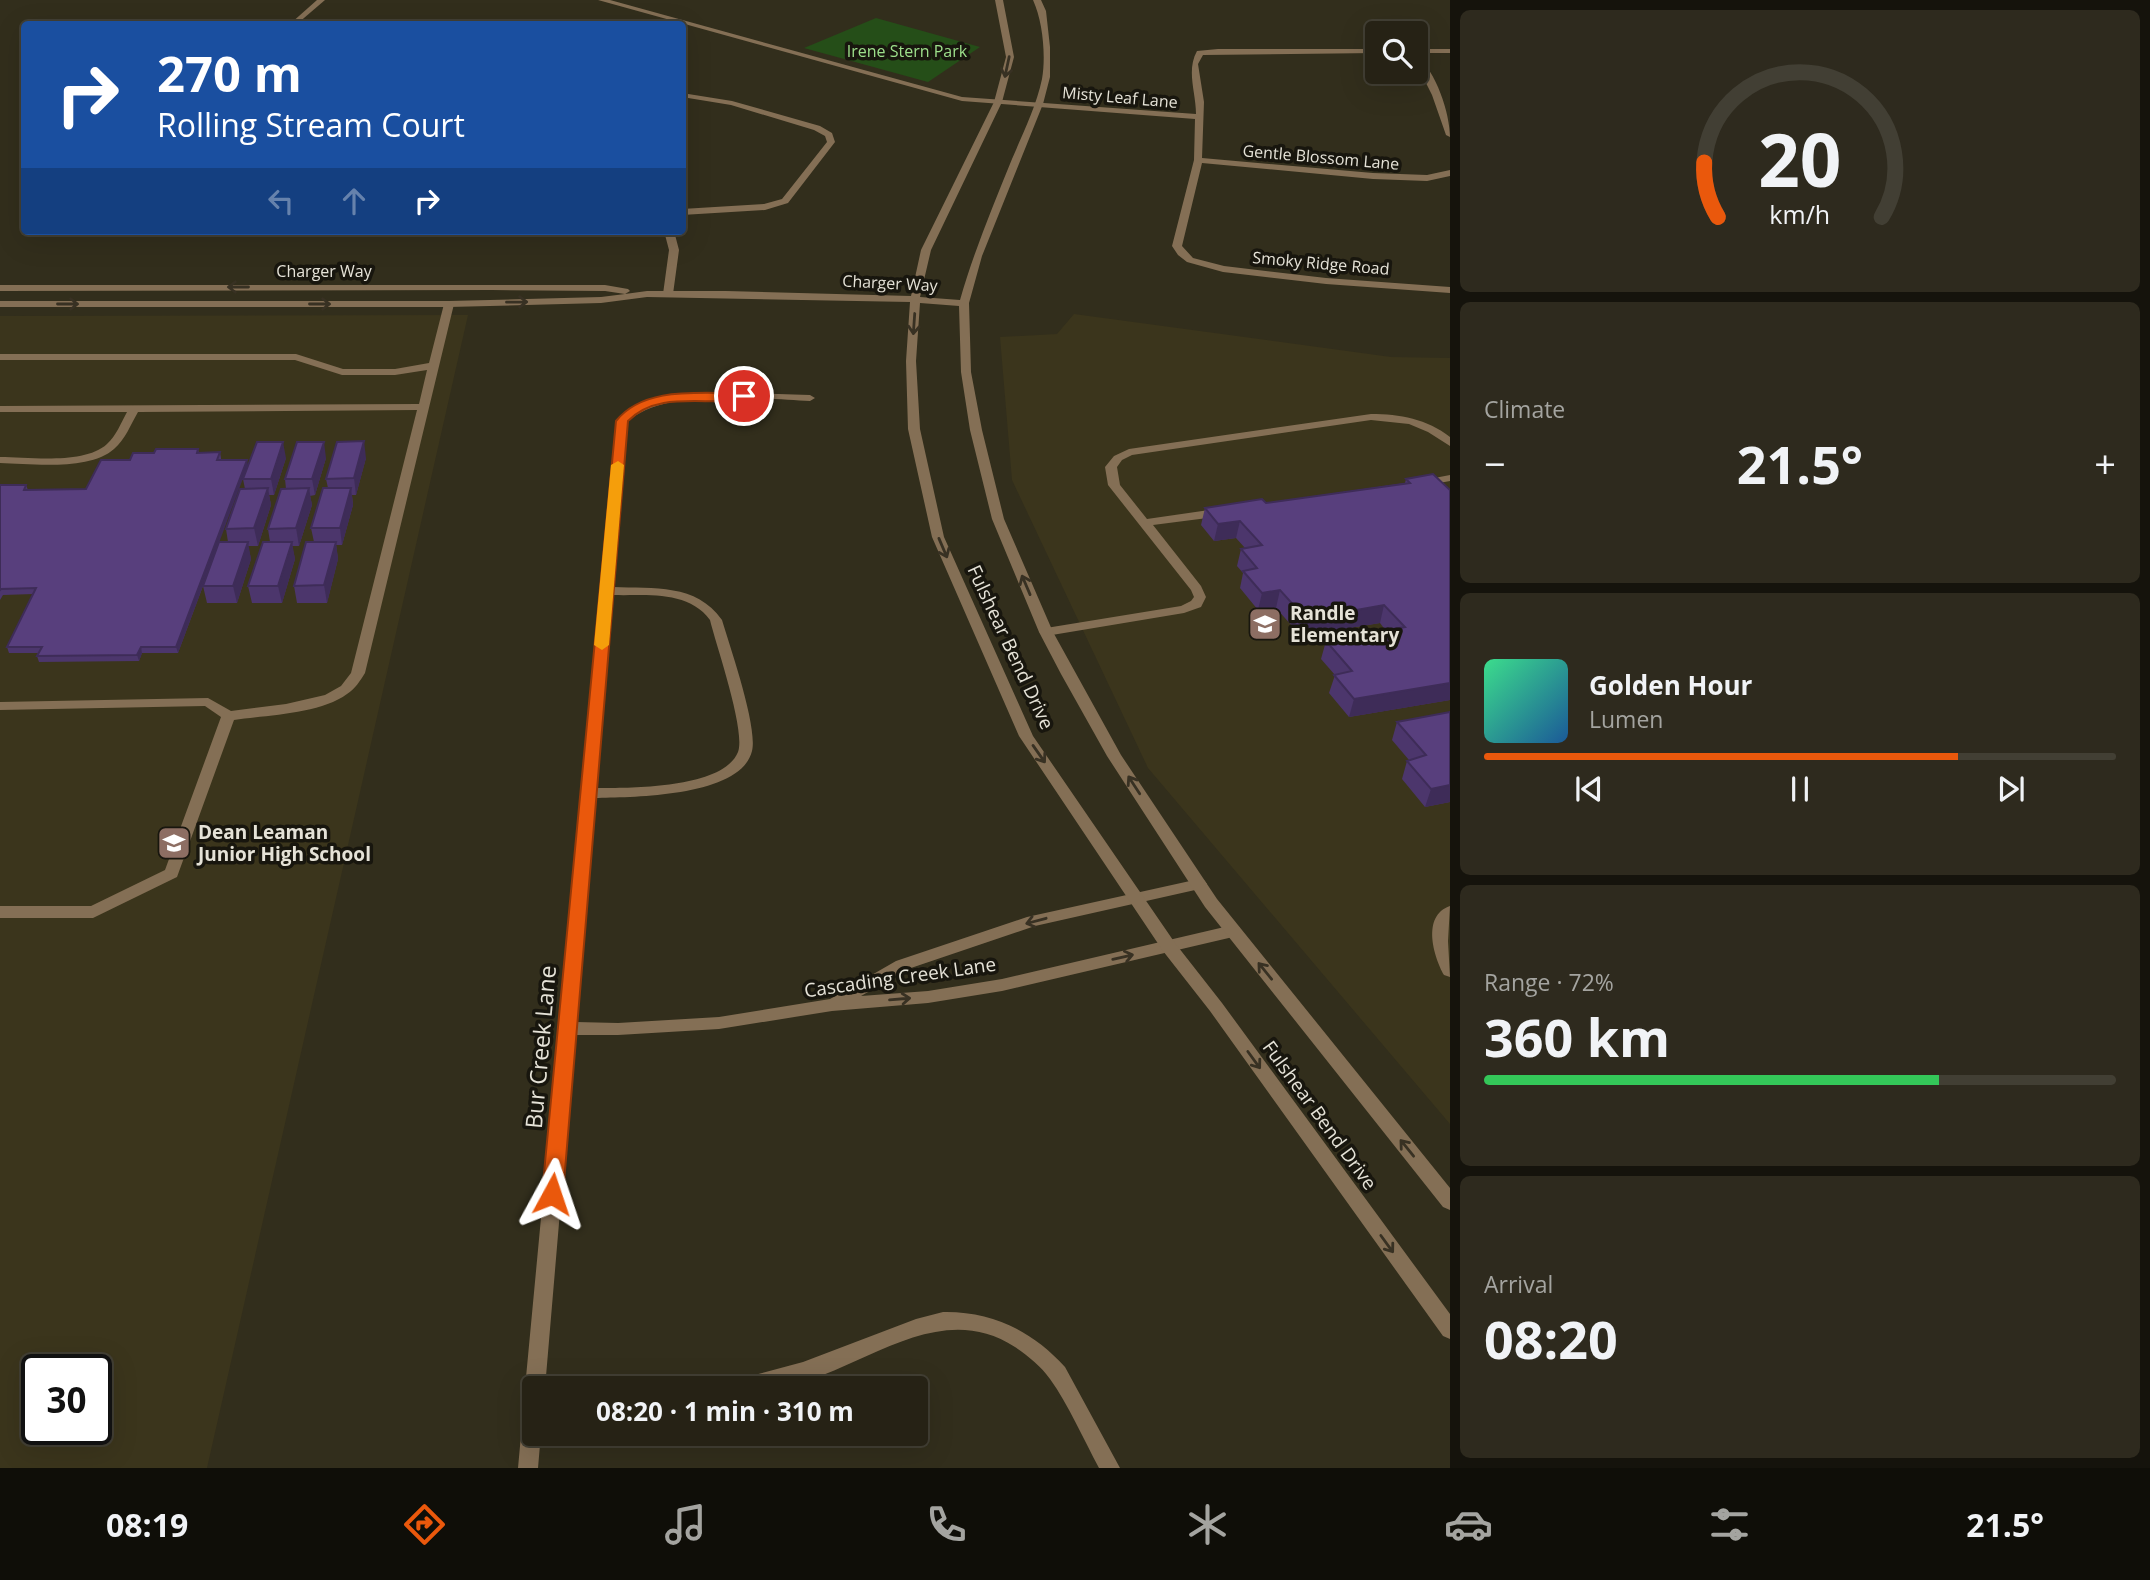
<!DOCTYPE html>
<html lang="en">
<head>
<meta charset="utf-8">
<style>
	body { margin:0; font-family:"Open Sans",sans-serif; background:#2e2a1e; color:#f1f3f6; height:100vh; display:flex; flex-direction:column; font-size:26px; white-space:nowrap }
	* { box-sizing:border-box; margin:0 }
	p { font-size:23px; color:#a4a4a0 }
	.icon { flex:none; width:38px; height:38px; fill:none; stroke:currentColor; stroke-width:2; stroke-linecap:round; stroke-linejoin:round }
	.map { position:relative; flex:1; overflow:hidden }
	.panel { display:flex; flex-direction:column; gap:10px; padding:10px; background:#15130c; width:700px }
	.panel>* { flex:none }
	.top-card { position:absolute; left:21px; top:21px; width:665px; height:214px; border-radius:7px; box-shadow:0 7px 28px #0002,0 0 0 2px #423f34; background:#1a4fa0; color:#fff; overflow:hidden }
	.buttons { position:absolute; left:1365px; top:21px; display:grid; gap:14px }
	.buttons a { display:grid; place-items:center; width:63px; height:63px; border-radius:7px; background:#262215; box-shadow:0 7px 28px #0002,0 0 0 2px #423f34; font-size:35px }
	.speed { position:absolute; left:21px; top:1354px; display:flex; gap:14px; font-size:35px; font-weight:700; text-align:center }
	.speed>* { display:grid; place-content:center; width:91px; height:91px; border-radius:50%; background:#262215; box-shadow:0 7px 28px #0002,0 0 0 2px #423f34; line-height:1 }
	.speed .limit { border:4px solid #111; border-radius:10px; background:#fff; color:#111 }
	.pin { position:absolute; display:grid; place-items:center; width:60px; height:60px; color:#fff; margin:-30px; border:4px solid #fff; border-radius:50%; box-shadow:0 2px 7px #0007 }
	.me { position:absolute; width:77px; margin:-38px; rotate:5deg; stroke-linejoin:round; filter:drop-shadow(0 0 5px #0008) }
	.turn { display:flex; align-items:center; gap:24px; height:147px; padding:0 21px; font-size:32px }
	.turn .icon { width:91px; height:91px; stroke-width:2.5 }
	.turn b { display:block; font-size:49px; line-height:60px }
	.lanes { display:flex; align-items:center; height:66px; padding:0 21px; background:#0003; justify-content:center; gap:35px; direction:ltr }
	.lanes .off { opacity:.35 }
	.big { font-size:52px; font-weight:700; line-height:1.1 }
	.panel .widget { flex:1; display:flex; flex-direction:column; justify-content:center; gap:10px; min-width:0; padding:0 24px; border-radius:10px; background:#2e2a1e }
	.panel .dial { align-items:center; gap:0 }
	.dial svg { height:182px; overflow:visible; fill:none; stroke:#423f34; stroke-width:7; stroke-linecap:round; text-anchor:middle }
	.dial text { fill:#f1f3f6; stroke:none }
	.song { display:flex; align-items:center; gap:21px }
	.cover { width:84px; height:84px; border-radius:10px; background:linear-gradient(135deg,hsl(150 70% 55%),hsl(210 70% 35%)) }
	.played { height:7px; border-radius:4px; background:linear-gradient(90deg,#ea580c 75%,#423f34 75%) }
	.keys { display:flex; justify-content:space-around; direction:ltr }
	.heat { display:flex; justify-content:space-between; align-items:center; font-size:38px; direction:ltr }
	.charge { height:10px; border-radius:5px; background:linear-gradient(90deg,#34c759 72%,#423f34 0) }
	.trip { position:absolute; left:522px; top:1376px; width:406px; height:70px; border-radius:7px; background:#262215; box-shadow:0 7px 28px #0002,0 0 0 2px #423f34; font-weight:700; line-height:70px; text-align:center }
	.menu { display:flex; height:112px; justify-content:space-around; align-items:center; background:#0f0e08; color:#a4a4a0 }
	.menu .icon { width:49px; height:49px }
	.menu .on { color:#ea580c }
	.menu b { font-size:32px; color:#f1f3f6 }
	main { display:flex; flex:1; min-height:0 }
	.map>svg:first-child { display:block }
	.built { fill:#3b351c; fill-rule:evenodd }
	.green { fill:#254e18 }
	.lines { fill:none; stroke-linecap:round; stroke-linejoin:round }
	.service { fill:#846f55; fill-rule:evenodd }
	.minor { fill:#846f55; fill-rule:evenodd }
	.tertiary { fill:#846f55; fill-rule:evenodd }
	.wall { fill:#4c366c }
	.shaded-wall { fill:#3e2c58 }
	.building { fill:#583f7d; stroke:#3e2c58; stroke-width:2 }
	.oneway { stroke:#383123 }
	.route { fill:#ea580c; stroke:#983908; stroke-width:2 }
	.slow { fill:#f59e0b }
	.labels { text-anchor:middle; stroke-width:7; stroke-linejoin:round; paint-order:stroke }
	.far-park-label { font-size:16px; fill:#9ddf8b; stroke:#18160e }
	.far-street-label { font-size:16px; fill:#e5e2d7; stroke:#18160e }
	.poi-label { font-size:19px; font-weight:bold; fill:#e5e2d7; stroke:#18160e; text-anchor:start }
	.street-label { font-size:19px; fill:#e5e2d7; stroke:#18160e }
	.near-street-label { font-size:23px; fill:#e5e2d7; stroke:#18160e }
</style>
</head>
<body>
<main>
<div class="map">
<svg width="1450" height="1468" viewBox="0 0 1450 1468">
	<rect width="100%" height="100%" fill="#322e1c"/>
	<g class="built">
		<path d="M1074,314l317,43 59,1v766l-302,-356 -136,-288 -12,-143 57,-3z"/>
		<path d="M468,315l-261,1153h-207v-1152zM37,1370h59v60h-59z"/>
	</g>
	<path class="green" d="M876,18l104,29 -52,35 -124,-34z"/>
	<g class="lines">
		<g class="service">
			<path d="M317,0h8l-28,24h-7z"/>
			<path d="M449,301l5,3 -89,369c-5,8 -10,16 -18,21 -27,20 -80,21 -113,26l-57,157 -84,41h-93v-12h91l74,-36 56,-153 -16,-11 -205,4v-8l208,-4 23,13 55,-7 39,-9 16,-9 10,-13 66,-263 -279,2c-7,12 -13,28 -24,37 -25,22 -82,15 -114,14v-6c29,0 84,8 107,-13 9,-8 14,-21 20,-32h-127v-6l419,-2 8,-34 -32,5h-53l-47,-15h-295v-6h296l47,15h52l34,-6 15,-59z"/>
			<path d="M1371,414c29,0 56,5 79,23v9l-22,-14 -19,-8 -38,-4 -239,35 -10,5 -5,7 3,18 27,34 76,-11 6,4 -6,4 -70,9 48,61 5,11 -5,10 -17,6 -138,23 -7,-4 7,-4 135,-22 10,-5 3,-4 -3,-7 -83,-105 -3,-18 9,-11 15,-7z"/>
			<path d="M1450,475v6l-27,5 -6,-3 2,-2z"/>
			<path d="M1450,906l-2,35 2,36 -6,-2c-10,-18 -23,-59 6,-69z"/>
		</g>
		<g class="minor">
			<path d="M598,0h12l352,97 234,17c0,-22 -10,-43 1,-63l21,-2h159v4l-174,2 -5,9 6,38 -2,56 171,15 54,2 23,-5v6l-23,5 -54,-2 -171,-16 -20,83 11,12 31,8 102,12 124,9v6l-124,-9 -103,-12 -36,-10 -9,-7 -6,-9 22,-86 1,-41 -233,-18z"/>
			<rect x="1416" y="49" width="34" height="4"/>
			<path d="M1416,56c20,14 34,58 34,81l-4,-2 -14,-40 -16,-32z"/>
			<path d="M682,93l50,8 88,25 12,7 3,9 -47,61 -23,7 -83,5v-6l82,-5 18,-5 45,-57 -2,-6 -11,-6 -83,-25 -49,-8z"/>
			<path d="M664,231h10l5,19 -6,44 -5,3 -5,-3 6,-44z"/>
			<path d="M709,392l101,3 5,3 -5,3c-50,-2 -145,-14 -183,21l-14,165c41,2 83,-4 109,33 8,27 36,107 30,131 -11,46 -119,46 -157,47l-19,224 42,1 101,-6 111,-18 66,-38 131,-44 172,-38 5,1 3,4 -3,4 -169,38 -127,43 -47,27 67,-5 74,-12 231,-54 6,2 2,4 -2,4 -6,2 -231,54 -74,12 -96,8 -113,18 -101,6h-43l-30,353h-11v45h7l-3,35h-20l6,-66 5,-7 -4,-7 91,-967c23,-26 61,-27 93,-29zM613,595c33,1 75,-5 97,25 6,25 36,111 28,132 -15,37 -109,36 -142,36z"/>
			<path d="M943,1312c49,-1 89,19 122,55l55,101h-21c-15,-28 -31,-64 -49,-89 -9,-13 -22,-23 -35,-32 -80,-52 -158,29 -237,41 -15,2 -33,0 -48,0l3,-7 7,-2 63,-17 113,-43z"/>
		</g>
		<path class="tertiary" d="M995,0h8l11,57 -12,45 -71,148 -11,47 40,3c14,-49 33,-94 52,-141 11,-26 24,-52 30,-80 4,-23 1,-57 -9,-79h8l5,11 4,36v30l-7,27 -61,152 -13,47 2,69 11,58 22,89 49,113 68,123 96,144 233,289v22l-7,-3 -238,-300 -98,-151 -46,-82 -22,-42 -47,-113 -22,-89 -9,-58 -2,-66 -39,-3 -4,58 4,68 24,108 89,199 142,207 47,60 228,311v25l-7,-3 -233,-325 -47,-60 -144,-215 -87,-199 -24,-108 -2,-68 4,-59 -263,-5 -46,6 -152,4h-449v-6h449l152,-4 24,-3 -20,-3 -113,-1 -492,1v-6h605l23,4 2,2 -5,3 22,-3h79l185,5 10,-46 73,-148 12,-45z"/>
	</g>
	<g class="wall">
		<path d="M198,449l1,4 21,-1 1,6 -2,84h9l-2,-13 19,-40 -2,-10 43,-21 -12,37h-5l2,10 -13,41h-10l3,13 -14,44h-30l-4,-17 3,-8 -28,75h-36l-3,8 -100,1 -2,-6 2,-3h-30l-2,-6 27,-53 -31,1 -3,5v-115h26l2,5 58,-1 44,-29 24,-7z"/>
		<path d="M326,458l-11,37 -5,1 2,9 -13,41h-7l3,13 -13,44h-30l-4,-17 22,-44 -2,-13 18,-40 -1,-10z"/>
		<path d="M366,458l-10,37h-4l1,10 -11,40h-6l2,14 -11,44h-30l-3,-17 20,-44 -3,-14 17,-40 -2,-9z"/>
		<path d="M1406,479l44,11v210l-101,17 -20,-24 6,-18 -14,-16 5,-18 60,-10 -6,-8 -79,13 -25,-28 -18,2 -18,-22 3,-15 -6,-7 4,-17 4,-1 -9,-10 -22,3 -13,-16 4,-17 61,-5 139,-20z"/>
		<path d="M1450,712v90l-25,5 -23,-28 5,-18 2,-1 -17,-20 5,-18z"/>
	</g>
	<g class="shaded-wall">
		<path d="M364,441l2,17 -10,37 -2,-17z"/>
		<path d="M283,442l3,16 -12,37 -3,-16z"/>
		<path d="M324,442l2,16 -11,37 -3,-16z"/>
		<path d="M247,460l1,5 -70,188 -2,-6z"/>
		<path d="M268,488l3,17 -13,41 -4,-18z"/>
		<path d="M309,488l3,17 -13,41 -3,-18z"/>
		<path d="M351,488l2,17 -11,40 -2,-17z"/>
		<path d="M1240,521l-4,17 -22,3 4,-17z"/>
		<path d="M248,542l3,17 -14,44 -4,-17z"/>
		<path d="M292,542l3,17 -13,44 -4,-17z"/>
		<path d="M336,542l2,17 -11,44 -3,-18z"/>
		<path d="M1280,590l-4,18 -18,2 4,-17z"/>
		<path d="M1384,605l-4,18 -79,13 5,-17z"/>
		<path d="M141,647l1,6 -3,8 -2,-6z"/>
		<path d="M1450,683v17l-101,17 5,-18z"/>
		<path d="M1450,785v17l-25,5 6,-18z"/>
	</g>
	<g class="building">
		<path d="M364,441l-10,37 -28,1 11,-37z"/>
		<path d="M257,442h26l-12,37h-28z"/>
		<path d="M297,442h27l-12,37h-27z"/>
		<path d="M156,449h42l-1,4 23,-1 -3,8h30l-71,187h-35l-4,8 -100,1 5,-9h-35l29,-59 -35,1 -1,1v-105h26l-2,5 62,-1 15,-29h29l3,-7h21z"/>
		<path d="M1433,474l17,16v193l-96,16 -20,-24 18,-4 -26,-30 79,-14 -21,-22 -78,14 -26,-29 -18,3 -19,-22 14,-3 -16,-19 21,-4 -22,-24 -22,3 -13,-16 57,-9 4,4 144,-20 -4,-4z"/>
		<path d="M268,488l-14,40 -28,1 14,-40z"/>
		<path d="M309,488l-13,40 -28,1 13,-40z"/>
		<path d="M323,488h28l-11,40h-29z"/>
		<path d="M219,542h29l-15,44h-30z"/>
		<path d="M263,542h29l-14,44h-30z"/>
		<path d="M306,542h30l-12,43 -30,1z"/>
		<path d="M1450,712v73l-19,4 -24,-28 19,-6 -29,-33z"/>
	</g>
	<defs><path id="oneway-shaft" d="M-6 0H5M1.5-3L5.5 0L1.5 3" fill="none" stroke-width="1.6" stroke-linecap="round" stroke-linejoin="round" transform="scale(1.75)"/></defs>
	<g class="oneway">
		<use href="#oneway-shaft" transform="translate(1007 67) rotate(102)"/>
		<use href="#oneway-shaft" transform="translate(238 287) rotate(180)"/>
		<use href="#oneway-shaft" transform="translate(517 302) rotate(-1)"/>
		<use href="#oneway-shaft" transform="translate(68 304)"/>
		<use href="#oneway-shaft" transform="translate(320 304)"/>
		<use href="#oneway-shaft" transform="translate(914 324) rotate(94)"/>
		<use href="#oneway-shaft" transform="translate(943 548) rotate(67)"/>
		<use href="#oneway-shaft" transform="translate(1026 585) rotate(-113)"/>
		<use href="#oneway-shaft" transform="translate(1039 754) rotate(55)"/>
		<use href="#oneway-shaft" transform="translate(1134 785) rotate(-123)"/>
		<use href="#oneway-shaft" transform="translate(1036 921) rotate(165)"/>
		<use href="#oneway-shaft" transform="translate(1123 957) rotate(-13)"/>
		<use href="#oneway-shaft" transform="translate(1265 971) rotate(-129)"/>
		<use href="#oneway-shaft" transform="translate(900 999) rotate(-5)"/>
		<use href="#oneway-shaft" transform="translate(1254 1060) rotate(54)"/>
		<use href="#oneway-shaft" transform="translate(1407 1148) rotate(-129)"/>
		<use href="#oneway-shaft" transform="translate(1387 1244) rotate(54)"/>
	</g>
	<path class="route" d="M744,393l4,1v5c-39,8 -89,-10 -120,22l-65,773 -3,6 -8,3 -7,-3 -3,-6 74,-773c29,-36 86,-27 128,-28z"/>
	<path class="slow" d="M618,461l6,4 -15,180 -7,5 -8,-5 17,-180z"/>
	<defs>
		<symbol id="school-square" viewBox="-11 -11 22 22"><rect x="-9" y="-9" width="18" height="18" rx="4" fill="#8d6e63" stroke="#18160e"/><path d="M0-5L7-2L0 1L-7-2ZM-4 1L0 2.5L4 1V4Q0 6-4 4Z" fill="#fff"/></symbol>
	</defs>
	<g fill-rule="evenodd">
		<use href="#school-square" x="1246" y="605" width="38" height="38"/>
		<use href="#school-square" x="155" y="824" width="38" height="38"/>
	</g>
	<g class="labels">
		<g class="far-park-label">
			<text x="907" y="57">Irene Stern Park</text>
		</g>
		<g class="far-street-label">
			<text transform="translate(1120 97) rotate(5)" y="6">Misty Leaf Lane</text>
			<text transform="translate(1321 157) rotate(5)" y="6">Gentle Blossom Lane</text>
			<text transform="translate(1321 263) rotate(5)" y="6">Smoky Ridge Road</text>
			<text x="324" y="277">Charger Way</text>
			<text transform="translate(890 283) rotate(3)" y="6">Charger Way</text>
		</g>
		<g class="poi-label">
			<text x="1290" y="620">Randle<tspan x="1290" dy="22">Elementary</tspan></text>
			<text x="198" y="839">Dean Leaman<tspan x="198" dy="22">Junior High School</tspan></text>
		</g>
		<g class="street-label">
			<text transform="translate(1011 647) rotate(65)" y="7">Fulshear Bend Drive</text>
			<text transform="translate(900 977) rotate(-8)" y="7">Cascading Creek Lane</text>
			<text transform="translate(1320 1115) rotate(54)" y="7">Fulshear Bend Drive</text>
		</g>
		<g class="near-street-label">
			<text transform="translate(541 1047) rotate(-85)" y="8">Bur Creek Lane</text>
		</g>
	</g>
</svg>
<div class="buttons">
<a><svg class="icon" aria-label="search" viewBox="0 0 24 24"><circle cx="10" cy="10" r="6"/><path d="M15 15l6 6"/></svg></a>
</div>
<div class="speed"><div class="limit">30</div></div>
<div class="pin" style="left:744px;top:396px;background:#d93025"><svg class="icon" aria-label="arrive" viewBox="0 0 24 24"><path d="M6 21V4h12l-3 4 3 4H6"/></svg></div>
<svg class="me" style="left:552px;top:1194px" viewBox="-20 -20 40 40"><path d="M0-17L14 15 0 8-14 15z" fill="#ea580c" stroke="#fff" stroke-width="4"/></svg>
<div class="trip">08:20 · 1 min · 310 m</div>
<div class="top-card">
<div class="turn"><svg class="icon" aria-label="right" viewBox="0 0 24 24"><path d="M7 20v-9h11M14 6l5 5-5 5"/></svg><div><b>270 m</b>Rolling Stream Court</div></div>
<div class="lanes"><svg class="icon off" aria-label="left" viewBox="0 0 24 24"><path d="M17 20v-9H6M10 6l-5 5 5 5"/></svg><svg class="icon off" aria-label="ahead" viewBox="0 0 24 24"><path d="M12 20V5M6 11l6-6 6 6"/></svg><svg class="icon" aria-label="right" viewBox="0 0 24 24"><path d="M7 20v-9h11M14 6l5 5-5 5"/></svg></div>
</div>
</div>
<section class="panel">
<div class="widget dial"><svg viewBox="0 0 100 80">
<path d="M14 69A42 42 0 1 1 86 69"/>
<path d="M14 69A42 42 0 0 1 8 45" stroke="#ea580c"/>
<text x="50" y="56" font-size="32" font-weight="700">20</text>
<text x="50" y="72" font-size="11">km/h</text>
</svg></div>
<div class="widget"><p>Climate</p>
<div class="heat"><a>−</a><b class="big">21.5°</b><a>+</a></div>
</div>
<div class="widget">
<div class="song"><i class="cover"></i><div><b>Golden Hour</b><p>Lumen</p></div></div>
<div class="played"></div>
<div class="keys"><svg class="icon" aria-label="previous" viewBox="0 0 24 24"><path d="M18 5L8 12l10 7zM5 5v14"/></svg><svg class="icon" aria-label="pause" viewBox="0 0 24 24"><path d="M8 5v14M16 5v14"/></svg><svg class="icon" aria-label="next" viewBox="0 0 24 24"><path d="M6 5l10 7-10 7zM19 5v14"/></svg></div>
</div>
<div class="widget"><p>Range · 72%</p><b class="big">360 km</b><div class="charge"></div></div>
<div class="widget"><p>Arrival</p><b class="big">08:20</b></div>
</section>
</main>
<nav class="menu">
<b>08:19</b>
<svg class="icon on" aria-label="directions" viewBox="0 0 24 24"><path d="M12 3l9 9-9 9-9-9zM9 14v-3h6M13 9l2 2-2 2"/></svg>
<svg class="icon" aria-label="music" viewBox="0 0 24 24"><path d="M9 18V5l10-2v13"/><circle cx="6" cy="18" r="3"/><circle cx="16" cy="16" r="3"/></svg>
<svg class="icon" aria-label="phone" viewBox="0 0 24 24"><path d="M5 4h4l2 5-3 2q2 4 5 5l2-3 5 2v4C11 20 4 13 5 4z"/></svg>
<svg class="icon" aria-label="climate" viewBox="0 0 24 24"><path d="M12 3v18M4 7l16 10M4 17L20 7"/></svg>
<svg class="icon" aria-label="car" viewBox="0 0 24 24"><path d="M5 17H2v-5l4-1 3-4h7l3 4 3 1v5h-3M9 17h6M6 11h13"/><circle cx="7" cy="17" r="2"/><circle cx="17" cy="17" r="2"/></svg>
<svg class="icon" aria-label="filters" viewBox="0 0 24 24"><path d="M4 7h16M4 17h16"/><circle cx="9" cy="7" r="2"/><circle cx="15" cy="17" r="2"/></svg>
<b>21.5°</b>
</nav>
</body>
</html>
